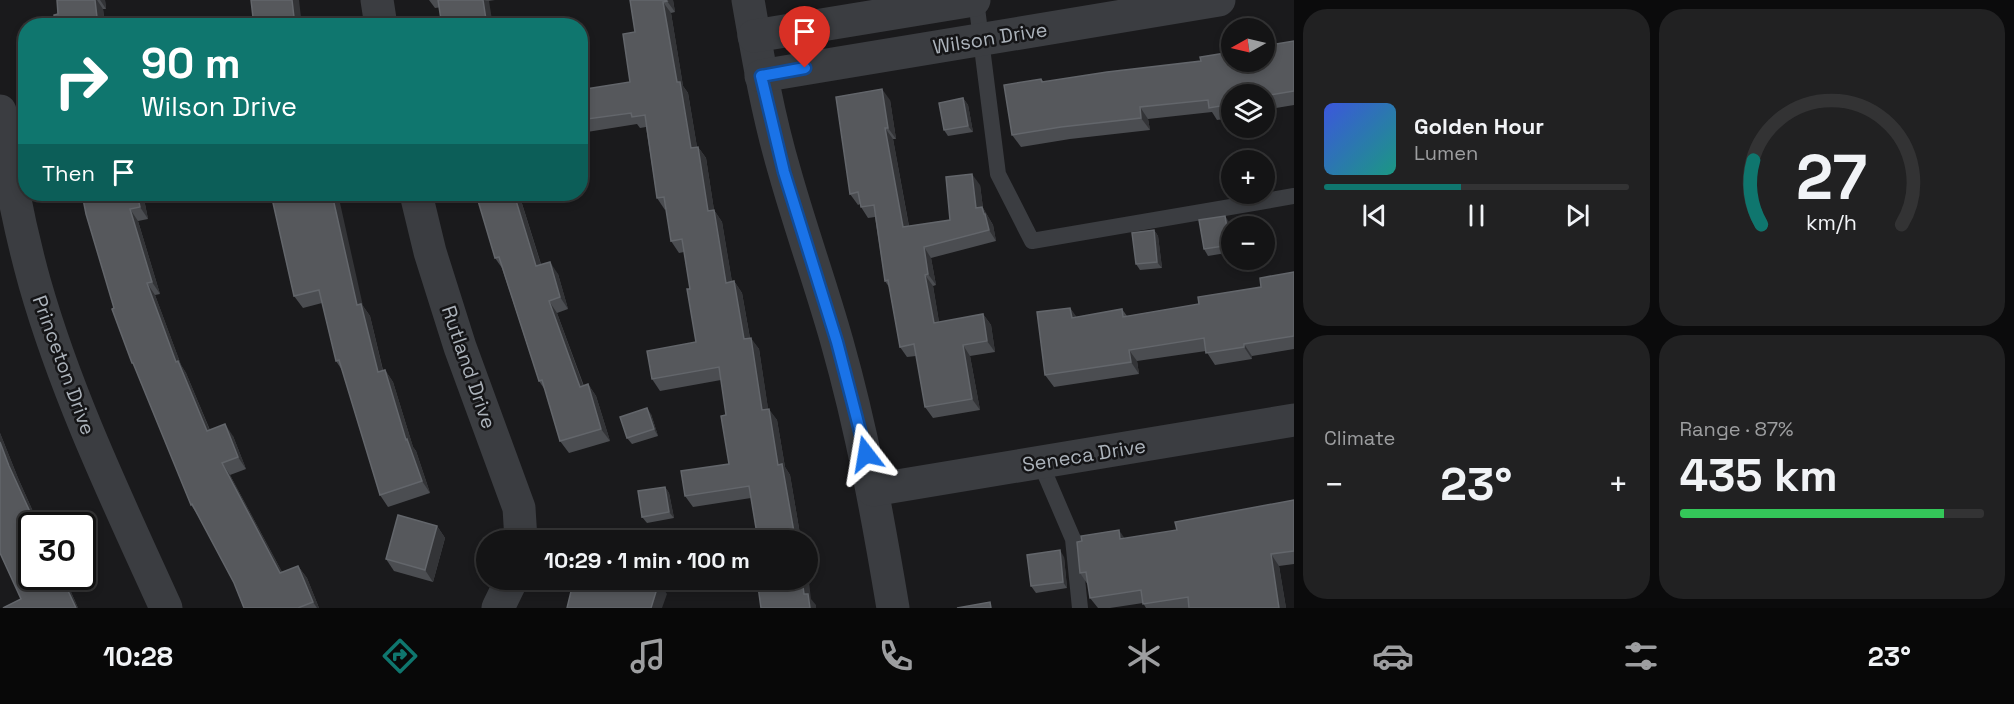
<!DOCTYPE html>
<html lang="en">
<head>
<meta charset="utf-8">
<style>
	body { margin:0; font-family:"Space Grotesk",sans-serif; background:#212122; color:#f1f3f6; height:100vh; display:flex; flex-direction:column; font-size:22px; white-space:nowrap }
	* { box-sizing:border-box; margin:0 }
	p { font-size:20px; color:#9d9ea0 }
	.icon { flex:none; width:33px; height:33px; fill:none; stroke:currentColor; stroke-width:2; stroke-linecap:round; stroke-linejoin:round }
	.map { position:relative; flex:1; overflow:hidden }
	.panel { display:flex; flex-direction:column; gap:9px; padding:9px; background:#0b0b0c; width:720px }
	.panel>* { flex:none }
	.hud { position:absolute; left:18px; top:18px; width:570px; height:183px; border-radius:24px; box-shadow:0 3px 9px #0003,0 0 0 2px #333334; background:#0f766e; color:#fff; overflow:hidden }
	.needle { width:39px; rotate:262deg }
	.tools { position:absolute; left:1221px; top:18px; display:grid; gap:12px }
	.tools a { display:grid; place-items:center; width:54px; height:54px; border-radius:50%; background:#141415; box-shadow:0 3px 9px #0003,0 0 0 2px #333334; font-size:30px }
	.speed { position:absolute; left:18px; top:512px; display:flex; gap:12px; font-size:30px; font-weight:700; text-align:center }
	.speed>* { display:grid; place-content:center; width:78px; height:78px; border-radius:50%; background:#141415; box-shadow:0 3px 9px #0003,0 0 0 2px #333334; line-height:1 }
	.speed .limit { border:3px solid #111; border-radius:9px; background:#fff; color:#111 }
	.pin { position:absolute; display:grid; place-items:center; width:51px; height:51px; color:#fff; margin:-62px -26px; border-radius:50% 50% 50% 0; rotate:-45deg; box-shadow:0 0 6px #0007 }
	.pin .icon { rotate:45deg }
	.me { position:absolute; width:66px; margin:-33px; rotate:346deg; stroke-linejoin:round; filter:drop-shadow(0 0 4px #0008) }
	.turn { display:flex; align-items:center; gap:21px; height:126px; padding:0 24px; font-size:27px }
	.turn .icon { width:78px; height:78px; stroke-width:2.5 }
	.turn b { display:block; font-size:42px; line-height:51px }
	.then { display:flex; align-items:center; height:57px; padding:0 24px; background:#0003; gap:12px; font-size:22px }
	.big { font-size:45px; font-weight:800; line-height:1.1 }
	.panel .card { flex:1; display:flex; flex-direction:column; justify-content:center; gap:9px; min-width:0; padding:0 21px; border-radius:24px; background:#212122 }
	.panel .dial { align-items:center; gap:0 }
	.dial svg { height:156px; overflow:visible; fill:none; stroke:#333334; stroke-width:7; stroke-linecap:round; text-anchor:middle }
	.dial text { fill:#f1f3f6; stroke:none }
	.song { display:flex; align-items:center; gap:18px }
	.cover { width:72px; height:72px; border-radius:9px; background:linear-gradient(135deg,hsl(230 70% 55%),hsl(170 70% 35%)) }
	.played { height:6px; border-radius:3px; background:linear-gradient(90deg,#0f766e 45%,#333334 45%) }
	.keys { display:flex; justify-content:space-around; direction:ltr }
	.heat { display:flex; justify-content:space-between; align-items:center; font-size:33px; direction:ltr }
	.charge { height:9px; border-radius:4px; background:linear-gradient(90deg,#34c759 87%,#333334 0) }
	.panel .tiles { flex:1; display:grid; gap:9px; grid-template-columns:repeat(2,1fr) }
	.trip { position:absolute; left:476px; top:530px; width:342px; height:60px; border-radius:30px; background:#141415; box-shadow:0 3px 9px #0003,0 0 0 2px #333334; font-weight:800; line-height:60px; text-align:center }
	.dock { display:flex; height:96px; justify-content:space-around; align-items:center; background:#080808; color:#9d9ea0 }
	.dock .icon { width:42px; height:42px }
	.dock .selected { color:#0f766e }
	.dock b { font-size:27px; color:#f1f3f6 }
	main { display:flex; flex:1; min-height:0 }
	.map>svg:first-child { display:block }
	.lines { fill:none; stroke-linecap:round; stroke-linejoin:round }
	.service { stroke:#3b3d41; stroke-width:16 }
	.minor { stroke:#3b3d41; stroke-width:33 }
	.wall { fill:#4b4d51 }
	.shaded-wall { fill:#333437 }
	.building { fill:#56585c; stroke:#63666b; stroke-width:1.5 }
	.route-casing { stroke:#114b97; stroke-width:15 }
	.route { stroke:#1a73e8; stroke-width:10 }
	.labels { text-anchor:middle; stroke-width:5; stroke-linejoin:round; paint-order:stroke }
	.street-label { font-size:20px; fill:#acb3bb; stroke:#151517 }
</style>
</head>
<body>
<main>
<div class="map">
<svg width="1294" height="608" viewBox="0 0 1294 608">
	<rect width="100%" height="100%" fill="#1a1a1c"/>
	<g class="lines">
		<g class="service">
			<path d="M976,0l22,174 34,67 262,-45"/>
			<path d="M1040,462l33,77 7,69"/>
		</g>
		<g class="minor">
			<path d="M377,0l4,26"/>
			<path d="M748,0c10,58 20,116 37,173 16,57 36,112 52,169 25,88 41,176 56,266"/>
			<path d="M754,36l220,-36"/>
			<path d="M761,76l458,-76"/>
			<path d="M0,111c8,58 19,116 35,173 32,112 83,218 131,324"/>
			<path d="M416,194l14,58 30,95 59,161 2,32"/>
			<path d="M873,490l421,-70"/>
			<path d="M498,608l14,-29"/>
		</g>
	</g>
	<g class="wall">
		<path d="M57,0h48l1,9h-3l2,17h-50l3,-12z"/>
		<path d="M429,0h66l-60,8z"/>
		<path d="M630,0h43l2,12 -4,1 12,73 5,7 9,54h1l8,11 8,52 8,12 10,60 2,-1 8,12 8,45 9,11 9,60 9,11 8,47 5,8 11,65h-43l-7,-42 -58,9 -8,-11 44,-32 -3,-49 -5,-35 -61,11 -8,-12 44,-37 -6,-53 -6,-37 -5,1 -8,-12 -5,-32 -1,1 -8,-12 -11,-71 -6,1 -3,-4 -50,8 -7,-10v-32l50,-8 5,-50z"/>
		<path d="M1294,41v64l-30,5v-16h-32v24l-15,2 -5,-8 -64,7 2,11 -80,9 -49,8 -9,-12 29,-56 3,3 157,-21z"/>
		<path d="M963,98l5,7 5,27 -25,4 -4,-6z"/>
		<path d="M890,100l6,39h-3l16,87 41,-6 30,-35 3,23 10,17 3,16 -65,17 5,27 -3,1 6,36 44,-8 8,11 4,27 -25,4 10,54 -47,8 -8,-11 -9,-51 -9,1 -7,-10 -11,-60 -4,-6 -10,-64 -7,1 -7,-11 -1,-3 -2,1 -8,-11z"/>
		<path d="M82,194h61l5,25 -10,2 22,73 -5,1 26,70 5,8 24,57 23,6 13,33 -16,6 52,97 16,-6 9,12 12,30h-75l-10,-25 -35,-66 -8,-12 -54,-135 -5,-7 -18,-55z"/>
		<path d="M271,194l92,112 7,10 13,54h2l8,12 20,65 3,4 14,42 -42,14 -8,-12 -38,-125 -6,-9 -14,-58 -19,5 -9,-12z"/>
		<path d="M476,194h43l22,70 17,10 10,35 -11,4 27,73 4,-2 8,12 14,45 -41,12 -9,-12 -15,-51 -6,-9 -37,-113 -7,-10z"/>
		<path d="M1229,222l3,14v16l-24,4 -4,-7z"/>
		<path d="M1154,230l4,6 4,32 -22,2 -4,-6z"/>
		<path d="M1294,272v77l-42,7v3l-37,6 -9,-14 -69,10 2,13 -85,13 -9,-12 25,-67 6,9 46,-8 5,7 72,-12 62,-17z"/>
		<path d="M651,414l7,22 -26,8 -5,-6z"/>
		<path d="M0,433l18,45 21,47h-7v51h15l4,9 20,7 7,16h-75l18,-9 -21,-46z"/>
		<path d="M665,487l4,6 5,25 -27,5 -5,-6z"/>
		<path d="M1294,500v64l-15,2 7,42h-140l-3,-5 -33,5h-12l-8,-10 -2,-13 -8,-12 44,-34 53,-9z"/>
		<path d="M437,526l8,12 -12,44 -39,-11 -8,-12z"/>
		<path d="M1064,557l3,31 -31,5 -5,-7z"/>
	</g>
	<g class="shaded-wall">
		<path d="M95,0h2l6,9 2,17h-7z"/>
		<path d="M100,0h5l1,9z"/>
		<path d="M292,0h7l3,26h-7z"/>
		<path d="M483,0l6,1 4,25h-6z"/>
		<path d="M666,0h7l2,12 -8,-11z"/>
		<path d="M663,2l8,11 12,73 5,7 11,66 -8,-11 -14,-66z"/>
		<path d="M882,89l8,11 6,39 -8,-11z"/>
		<path d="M963,98l5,7 5,27 -5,-6z"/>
		<path d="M1140,107l8,12 2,11 -9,-12z"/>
		<path d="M885,128l8,11 18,99 -8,-11z"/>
		<path d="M698,147l8,11 10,65 -8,-12z"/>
		<path d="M972,174l8,11 3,23 10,17 3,16 -7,-11 -13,-22z"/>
		<path d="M137,194h6l5,25 -8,-12z"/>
		<path d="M332,194h6l25,112 7,10 16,68 -8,-12 -21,-67z"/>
		<path d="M514,194h5l26,84 -9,-12z"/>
		<path d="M130,209l8,12 22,73 -8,-12z"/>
		<path d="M714,210l8,12 12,72 -8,-11z"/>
		<path d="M1225,216l4,6 3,14v12l-2,-3z"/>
		<path d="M1154,230l4,6 4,32 -5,-6z"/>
		<path d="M924,247l7,11 5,27 -8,-11z"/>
		<path d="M550,262l8,12 10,35 -8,-12z"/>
		<path d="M925,275l8,11 8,48 -7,-11z"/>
		<path d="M734,281l8,12 10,57 -8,-11z"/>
		<path d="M147,283l8,12 26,70 5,8 29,70 -8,-12 -31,-69z"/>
		<path d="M549,301l8,12 31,86 -8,-12z"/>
		<path d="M1070,308l9,12 -7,-2z"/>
		<path d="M983,314l8,11 4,27 -8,-11z"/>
		<path d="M751,338l8,11 11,72 -8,-11z"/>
		<path d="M1244,344l8,12v3l-8,-12z"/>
		<path d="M963,345l7,11 10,54 -8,-11z"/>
		<path d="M1129,350l8,11 2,13 -8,-12z"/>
		<path d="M385,370l8,12 20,65 3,4 14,42 -8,-12 -16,-41z"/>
		<path d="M588,384l8,12 14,45 -9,-12z"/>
		<path d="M647,408l4,6 7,22 -4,-7z"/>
		<path d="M769,409l8,11 8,47 5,8 11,65h-5l-1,-2 -17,-73z"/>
		<path d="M225,424l8,12 13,33 -8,-12z"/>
		<path d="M0,433l18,45 21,47h-3l-27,-59 -9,-24z"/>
		<path d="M222,463l8,12 59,110 -9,-12z"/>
		<path d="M665,487l4,6 5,25 -5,-6z"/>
		<path d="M437,526l8,12 -12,44 -8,-12z"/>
		<path d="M1119,530l8,12 -7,-3z"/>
		<path d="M1060,550l4,7 3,31 -4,-6z"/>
		<path d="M1271,554l8,12 7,42h-7z"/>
		<path d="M807,565l4,34 5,6v3h-6l-6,-14 -2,-15h5z"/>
		<path d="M298,566l9,12 12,30h-2l-4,-6z"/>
		<path d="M44,576h3l10,23 -8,-12z"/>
		<path d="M63,580l8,12 7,16h-2z"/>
		<path d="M659,582l8,12 -5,14h-11z"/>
	</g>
	<g class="building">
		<path d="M57,0h38l3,26h-43l-1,-11 4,-1z"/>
		<path d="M251,0h41l3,26h-41z"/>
		<path d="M438,0h45l4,26h-45z"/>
		<path d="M630,0h36l1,1 -4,1 14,80h3l11,66 7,-1 10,64 6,-1 12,73 8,-2 10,58 7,-1 11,72 7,-1 9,56 4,-1 13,74h2v2h-39l-9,-54 -64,10 -4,-25 48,-7 -8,-48 5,-1 -7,-48 -67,12 -5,-28 49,-9 -9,-53h3l-8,-50 -11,2 -7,-44 -7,1 -12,-83 -13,2 -1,-4 -51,7v-30l50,-8 -7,-48 12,-2z"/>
		<path d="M1294,41v50l-30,5v-2h-32v10l-23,4 -1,-8 -68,7 1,11 -80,9 -49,8 -8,-50 37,-6 1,3 65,-10 94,-11 -1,-4 32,-5v10h32v-16z"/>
		<path d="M882,89l6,39h-3l18,99 47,-7 -4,-43 26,-3 4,34 6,-1 2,7h1l4,16 -65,17 4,27 -3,1 9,48 49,-9 4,27 -24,4 9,54 -47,8 -11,-63 -14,3 -12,-67 -3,1 -11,-76 -13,2 -3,-15 -8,2 -14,-97z"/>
		<path d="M963,98l5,28 -24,4 -5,-27z"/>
		<path d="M82,194h55l3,13 -10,2 22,73 -5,1 29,79 2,-1 29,70 18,-7 13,33 -16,6 58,110 18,-7 15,36 -15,6h-54l-10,-25 -42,-79 -1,1 -58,-142h-1l-20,-54 2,-1 -28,-94z"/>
		<path d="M271,194h61l25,111 4,-1 17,68 7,-2 21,70 1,-1 15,42 -42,14 -41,-135 -3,1 -17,-71 -25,6z"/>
		<path d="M476,194h38l22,72 14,-4 10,35 -11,4 31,86 8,-3 13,45 -41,12 -18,-61 -3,1 -40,-124 -4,1z"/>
		<path d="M1225,216l5,29 -26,4 -5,-29z"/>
		<path d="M1154,230l3,32 -21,2 -4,-31z"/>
		<path d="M1294,272v64l-50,8v3l-38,6 -2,-15 -75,12 2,12 -86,13 -8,-63 33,-4 2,10 50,-9 1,8 76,-13 -1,-7 63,-10 -1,-9z"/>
		<path d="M647,408l7,21 -27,9 -7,-21z"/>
		<path d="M0,442l9,24 27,59h-4v10l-5,2 5,10v29h12l5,11 14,-7 13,28h-73l18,-9 -21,-46z"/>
		<path d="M665,487l4,25 -27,5 -4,-26z"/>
		<path d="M1294,500v51l-23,3 8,54h-90l-1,-11 -45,7 -2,-14 -51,8 -4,-26 -6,1 -3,-31 5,-1 -1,-5 38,-6 1,9 57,-9 -2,-8z"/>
		<path d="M398,515l39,11 -12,44 -39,-11z"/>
		<path d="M585,532l34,8h-36z"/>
		<path d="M1060,550l3,32 -32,4 -4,-31z"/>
		<path d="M574,579h74l11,3 -8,26h-84z"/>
		<path d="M757,579h45l2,15h4l2,14h-49z"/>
		<path d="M990,602l1,6h-34z"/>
	</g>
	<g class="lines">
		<defs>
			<path id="route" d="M805,68l-44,8 23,96 53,170 29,112"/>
		</defs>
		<use href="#route" class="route-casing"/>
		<use href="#route" class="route"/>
	</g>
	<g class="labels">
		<g class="street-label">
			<text transform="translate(990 38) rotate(-9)" y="7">Wilson Drive</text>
			<text transform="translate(64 365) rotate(70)" y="7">Princeton Drive</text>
			<text transform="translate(469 367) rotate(71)" y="7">Rutland Drive</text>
			<text transform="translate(1084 455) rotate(-9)" y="7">Seneca Drive</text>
		</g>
	</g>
</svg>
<div class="tools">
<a><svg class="needle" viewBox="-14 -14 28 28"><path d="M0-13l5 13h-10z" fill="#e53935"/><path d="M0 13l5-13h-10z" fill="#9d9ea0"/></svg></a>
<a><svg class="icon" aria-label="layers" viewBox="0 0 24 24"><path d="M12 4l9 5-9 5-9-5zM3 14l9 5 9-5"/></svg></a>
<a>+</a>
<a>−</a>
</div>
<div class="speed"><div class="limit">30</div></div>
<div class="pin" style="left:805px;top:68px;background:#d93025"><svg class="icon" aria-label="arrive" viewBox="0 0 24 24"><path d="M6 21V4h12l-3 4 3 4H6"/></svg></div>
<svg class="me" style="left:866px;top:454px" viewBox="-20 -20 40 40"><path d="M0-17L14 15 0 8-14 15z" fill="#1a73e8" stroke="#fff" stroke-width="4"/></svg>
<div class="trip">10:29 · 1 min · 100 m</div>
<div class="hud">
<div class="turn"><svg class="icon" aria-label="right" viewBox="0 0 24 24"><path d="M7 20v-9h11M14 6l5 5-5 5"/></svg><div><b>90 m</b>Wilson Drive</div></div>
<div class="then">Then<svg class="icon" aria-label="arrive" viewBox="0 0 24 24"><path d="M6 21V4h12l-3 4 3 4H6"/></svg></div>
</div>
</div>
<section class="panel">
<div class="tiles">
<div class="card">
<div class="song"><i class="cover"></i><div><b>Golden Hour</b><p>Lumen</p></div></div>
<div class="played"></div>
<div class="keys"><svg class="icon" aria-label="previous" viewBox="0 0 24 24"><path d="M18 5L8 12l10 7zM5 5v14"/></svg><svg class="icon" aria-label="pause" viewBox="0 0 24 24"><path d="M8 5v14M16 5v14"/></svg><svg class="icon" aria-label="next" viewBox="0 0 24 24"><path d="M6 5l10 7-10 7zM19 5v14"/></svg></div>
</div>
<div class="card dial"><svg viewBox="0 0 100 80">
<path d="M14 69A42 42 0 1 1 86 69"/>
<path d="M14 69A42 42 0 0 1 10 36" stroke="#0f766e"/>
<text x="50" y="56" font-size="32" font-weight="700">27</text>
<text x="50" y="72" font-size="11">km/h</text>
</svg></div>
<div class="card"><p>Climate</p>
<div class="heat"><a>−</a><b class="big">23°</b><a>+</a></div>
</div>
<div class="card"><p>Range · 87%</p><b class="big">435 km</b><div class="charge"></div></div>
</div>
</section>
</main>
<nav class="dock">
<b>10:28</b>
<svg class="icon selected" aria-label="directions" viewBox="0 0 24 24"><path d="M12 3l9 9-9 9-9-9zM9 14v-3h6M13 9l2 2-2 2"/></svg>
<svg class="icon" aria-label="music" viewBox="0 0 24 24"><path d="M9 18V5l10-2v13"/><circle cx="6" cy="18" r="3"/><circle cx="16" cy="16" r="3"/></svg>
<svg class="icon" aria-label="phone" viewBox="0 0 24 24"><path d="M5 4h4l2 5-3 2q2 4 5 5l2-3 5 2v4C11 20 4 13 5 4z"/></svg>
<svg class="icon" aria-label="climate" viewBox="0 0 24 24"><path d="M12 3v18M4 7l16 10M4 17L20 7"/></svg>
<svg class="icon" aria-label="car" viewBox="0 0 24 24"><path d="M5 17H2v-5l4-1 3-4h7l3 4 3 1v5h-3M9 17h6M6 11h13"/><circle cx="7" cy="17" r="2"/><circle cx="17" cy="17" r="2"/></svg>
<svg class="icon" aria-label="filters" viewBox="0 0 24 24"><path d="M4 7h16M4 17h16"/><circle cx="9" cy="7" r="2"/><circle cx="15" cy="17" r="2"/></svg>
<b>23°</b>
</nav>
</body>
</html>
